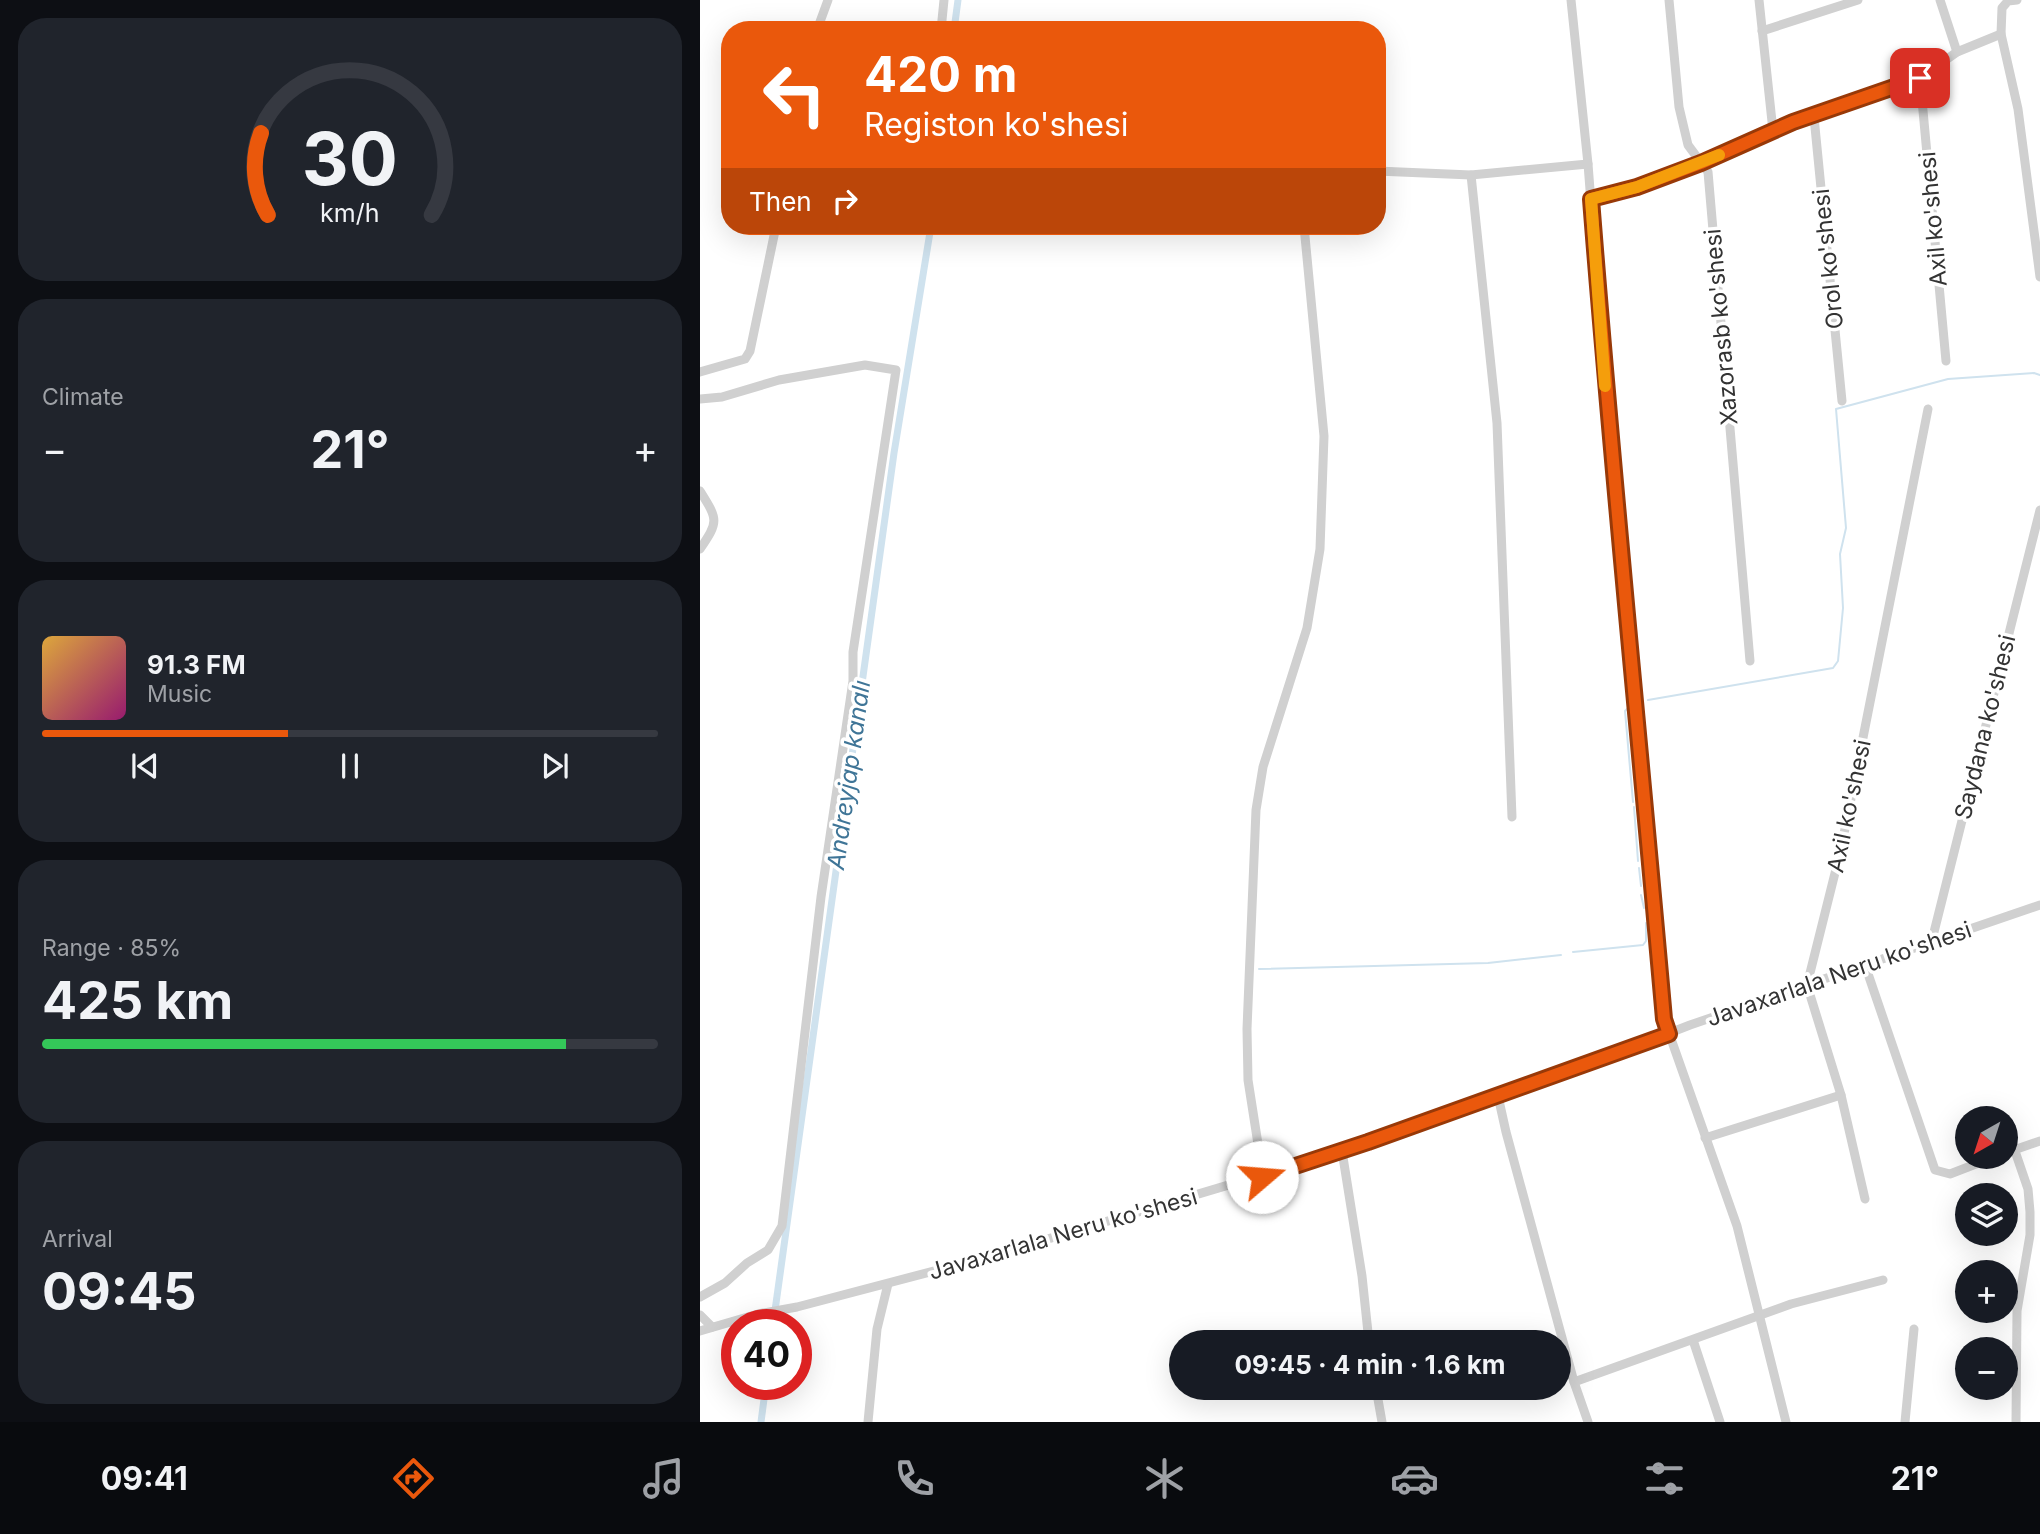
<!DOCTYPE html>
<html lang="en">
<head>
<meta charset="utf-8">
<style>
	body { margin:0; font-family:Inter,sans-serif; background:#20242c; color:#f1f3f6; height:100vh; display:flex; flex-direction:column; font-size:26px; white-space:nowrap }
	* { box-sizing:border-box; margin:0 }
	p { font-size:23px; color:#9ea1a6 }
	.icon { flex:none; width:38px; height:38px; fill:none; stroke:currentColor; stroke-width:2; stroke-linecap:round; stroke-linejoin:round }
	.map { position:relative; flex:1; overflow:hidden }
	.drawer { display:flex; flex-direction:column; gap:18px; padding:18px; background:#0d0f14; width:700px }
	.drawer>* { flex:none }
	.top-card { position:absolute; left:21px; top:21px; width:665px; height:214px; border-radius:28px; box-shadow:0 7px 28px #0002; background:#ea580c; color:#fff; overflow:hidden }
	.needle { width:46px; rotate:219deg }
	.tools { position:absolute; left:1255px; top:1106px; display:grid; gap:14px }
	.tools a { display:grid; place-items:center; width:63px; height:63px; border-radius:50%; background:#171b24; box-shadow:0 7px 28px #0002; font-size:35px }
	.speed { position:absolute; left:21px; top:1309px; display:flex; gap:14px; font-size:35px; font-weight:700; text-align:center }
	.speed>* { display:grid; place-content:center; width:91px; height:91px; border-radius:50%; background:#171b24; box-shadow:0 7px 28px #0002; line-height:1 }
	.speed .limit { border:10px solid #d22; background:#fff; color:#111 }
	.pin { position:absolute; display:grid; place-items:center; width:60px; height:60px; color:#fff; margin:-30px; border-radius:14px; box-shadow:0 4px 10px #0006 }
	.me { position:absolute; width:77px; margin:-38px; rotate:72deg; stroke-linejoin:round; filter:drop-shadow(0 0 5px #0008) }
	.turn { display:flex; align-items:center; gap:24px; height:147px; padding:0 28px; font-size:32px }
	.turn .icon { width:91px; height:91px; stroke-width:2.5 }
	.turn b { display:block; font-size:49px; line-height:60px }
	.then { display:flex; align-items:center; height:66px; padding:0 28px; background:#0003; gap:14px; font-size:26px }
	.big { font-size:52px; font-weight:700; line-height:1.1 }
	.drawer .widget { flex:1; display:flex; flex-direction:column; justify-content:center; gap:10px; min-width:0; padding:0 24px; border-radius:28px; background:#20242c }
	.drawer .dial { align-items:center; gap:0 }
	.dial svg { height:182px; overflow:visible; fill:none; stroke:#363941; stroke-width:7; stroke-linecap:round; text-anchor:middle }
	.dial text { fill:#f1f3f6; stroke:none }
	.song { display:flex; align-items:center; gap:21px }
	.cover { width:84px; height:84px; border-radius:10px; background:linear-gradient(135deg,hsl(40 70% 55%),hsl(320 70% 35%)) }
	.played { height:7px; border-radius:4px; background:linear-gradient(90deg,#ea580c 40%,#363941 40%) }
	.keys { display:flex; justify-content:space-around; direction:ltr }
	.heat { display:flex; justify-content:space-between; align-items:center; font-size:38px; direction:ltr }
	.charge { height:10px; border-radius:5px; background:linear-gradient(90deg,#34c759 85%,#363941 0) }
	.trip { position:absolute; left:469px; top:1330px; width:402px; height:70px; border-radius:35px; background:#171b24; box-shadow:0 7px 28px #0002; font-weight:700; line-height:70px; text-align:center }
	.dock { display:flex; height:112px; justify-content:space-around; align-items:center; background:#090b0e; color:#9ea1a6 }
	.dock .icon { width:49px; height:49px }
	.dock .current { color:#ea580c }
	.dock b { font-size:32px; color:#f1f3f6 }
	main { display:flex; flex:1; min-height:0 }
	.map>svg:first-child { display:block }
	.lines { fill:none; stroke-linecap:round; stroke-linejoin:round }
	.stream { stroke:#cfe2ee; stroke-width:2 }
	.canal { stroke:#cfe2ee; stroke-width:7 }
	.minor { stroke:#d0d0d0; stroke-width:9 }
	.route-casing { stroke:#983908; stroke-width:18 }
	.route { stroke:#ea580c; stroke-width:12 }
	.slow { stroke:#f59e0b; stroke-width:12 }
	.labels { text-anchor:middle; stroke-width:7; stroke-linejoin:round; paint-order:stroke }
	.street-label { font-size:23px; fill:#333; stroke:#fff }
	.water-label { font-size:24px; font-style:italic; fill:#3f7597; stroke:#fff }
</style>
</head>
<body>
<main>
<section class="drawer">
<div class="widget dial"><svg viewBox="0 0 100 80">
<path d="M14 69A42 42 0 1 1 86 69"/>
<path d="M14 69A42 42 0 0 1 11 33" stroke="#ea580c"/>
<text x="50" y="56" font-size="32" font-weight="700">30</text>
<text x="50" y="72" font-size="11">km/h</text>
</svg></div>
<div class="widget"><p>Climate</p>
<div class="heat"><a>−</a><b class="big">21°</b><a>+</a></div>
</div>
<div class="widget">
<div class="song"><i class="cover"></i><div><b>91.3 FM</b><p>Music</p></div></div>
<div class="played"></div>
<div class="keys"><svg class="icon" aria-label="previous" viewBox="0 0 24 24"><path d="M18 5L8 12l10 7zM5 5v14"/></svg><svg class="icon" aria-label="pause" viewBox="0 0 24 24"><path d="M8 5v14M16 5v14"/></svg><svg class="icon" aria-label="next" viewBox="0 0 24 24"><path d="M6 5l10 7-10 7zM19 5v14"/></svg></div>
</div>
<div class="widget"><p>Range · 85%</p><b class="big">425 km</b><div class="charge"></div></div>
<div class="widget"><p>Arrival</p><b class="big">09:45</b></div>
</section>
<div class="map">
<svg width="1340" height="1422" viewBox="0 0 1340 1422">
	<rect width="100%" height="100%" fill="#fff"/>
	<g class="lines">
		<g class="stream">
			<path d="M948,700l185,-32 5,-7 5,-53 -3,-54 6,-26 -10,-119 112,-30 86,-6 6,2"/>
			<path d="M930,706l-5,5 8,91"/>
			<path d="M934,807l4,54"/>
			<path d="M939,868l2,18"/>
			<path d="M941,895l3,13"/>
			<path d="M873,952l70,-7 3,-4v-18"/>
			<path d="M559,969l229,-6 73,-8"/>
		</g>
		<g class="canal">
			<path d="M254,30l4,-30"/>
			<path d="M73,1325l121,-872 37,-227"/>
			<path d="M61,1422l5,-38"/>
		</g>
		<g class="minor">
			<path d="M871,0l17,164 19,244 57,611 73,207 49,196"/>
			<path d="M969,0l10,107 9,38 20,27 42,489"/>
			<path d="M1059,0l14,131"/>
			<path d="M1240,0l17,52"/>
			<path d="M1317,0l-9,1 -6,7 -1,26 17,75 22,168"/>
			<path d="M117,30l11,-30"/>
			<path d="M241,30l3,-30"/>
			<path d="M1062,31l96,-31"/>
			<path d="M1220,78l26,283"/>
			<path d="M1114,117l28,284"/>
			<path d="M677,171l94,4 117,-11"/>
			<path d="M771,175l26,248 15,394"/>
			<path d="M891,199l46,-12 64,-24 92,-41 127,-44 37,-26 44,-18"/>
			<path d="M0,372l45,-13 5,-8 26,-125"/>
			<path d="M0,399l22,-2 57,-17 86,-15 31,5 -43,282v29l-32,216 -39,329 -14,24 -21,13 -22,20 -25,14"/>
			<path d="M0,491c18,29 19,30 0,58"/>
			<path d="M1231,944l109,-434"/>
			<path d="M1165,965l70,205 15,4 44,-17"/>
			<path d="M798,1096l8,36 68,250 14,40"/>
			<path d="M1005,1138l136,-43"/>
			<path d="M642,1151l20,125 7,66"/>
			<path d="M1311,1151l29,-10"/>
			<path d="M1306,1152l5,-1 5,3 12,35 2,23v23l-13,76 -1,111"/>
			<path d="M563,1176l-15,-96 -1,-51 9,-219 7,-43 44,-139 13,-79 4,-113 -20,-210"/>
			<path d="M1165,1199l-24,-104 -34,-110 34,-136 87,-440"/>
			<path d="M0,1315l12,12"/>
			<path d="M0,1331l58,-17 39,-7 194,-51 351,-105 240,-84 108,-42 350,-120"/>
			<path d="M993,1340l27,82"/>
			<path d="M874,1382l217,-78 92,-24"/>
			<path d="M676,1388l6,34"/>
			<path d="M168,1422l9,-93 11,-45"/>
			<path d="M1205,1422l9,-93"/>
		</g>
	</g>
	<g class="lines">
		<defs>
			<path id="route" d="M562,1177l106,-35 301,-108 -5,-15c-24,-274 -52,-547 -73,-820l46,-12 64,-24 92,-41 127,-44"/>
		</defs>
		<use href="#route" class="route-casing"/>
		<use href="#route" class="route"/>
		<path class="slow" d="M905,386l-14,-187 46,-12 82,-32"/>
	</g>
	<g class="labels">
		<g class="street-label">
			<text transform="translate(1233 219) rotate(-95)" y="8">Axil ko'shesi</text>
			<text transform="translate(1128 259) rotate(-96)" y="8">Orol ko'shesi</text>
			<text transform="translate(1021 327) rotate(-95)" y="8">Xazorasb ko'shesi</text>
			<text transform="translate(1285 727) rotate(-76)" y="8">Saydana ko'shesi</text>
			<text transform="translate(1149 806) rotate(-78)" y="8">Axil ko'shesi</text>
			<text transform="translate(1139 974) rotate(-19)" y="8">Javaxarlala Neru ko'shesi</text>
			<text transform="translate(363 1234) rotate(-16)" y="8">Javaxarlala Neru ko'shesi</text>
		</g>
		<g class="water-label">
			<text transform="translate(149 775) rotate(-82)" y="8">Andreyjap kanalı</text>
		</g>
	</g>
</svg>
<div class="tools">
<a><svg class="needle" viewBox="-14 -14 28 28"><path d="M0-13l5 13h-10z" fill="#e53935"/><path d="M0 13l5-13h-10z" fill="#9ea1a6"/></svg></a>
<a><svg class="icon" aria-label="layers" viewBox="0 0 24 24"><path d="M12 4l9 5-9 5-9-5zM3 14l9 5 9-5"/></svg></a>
<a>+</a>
<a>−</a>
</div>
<div class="speed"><div class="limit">40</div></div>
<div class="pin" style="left:1220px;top:78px;background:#d93025"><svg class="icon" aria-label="arrive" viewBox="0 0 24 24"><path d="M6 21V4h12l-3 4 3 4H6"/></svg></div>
<svg class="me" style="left:562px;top:1177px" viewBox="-20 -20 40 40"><circle r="19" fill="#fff"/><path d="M0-13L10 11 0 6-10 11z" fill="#ea580c"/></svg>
<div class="trip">09:45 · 4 min · 1.6 km</div>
<div class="top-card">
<div class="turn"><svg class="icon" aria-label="left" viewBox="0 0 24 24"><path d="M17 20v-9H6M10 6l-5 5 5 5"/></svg><div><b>420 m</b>Registon ko'shesi</div></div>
<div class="then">Then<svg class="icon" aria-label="right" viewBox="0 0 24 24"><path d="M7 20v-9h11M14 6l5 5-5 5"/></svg></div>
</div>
</div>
</main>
<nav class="dock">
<b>09:41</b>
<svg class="icon current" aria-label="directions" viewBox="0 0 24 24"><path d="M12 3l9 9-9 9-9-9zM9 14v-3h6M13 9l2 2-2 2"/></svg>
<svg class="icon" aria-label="music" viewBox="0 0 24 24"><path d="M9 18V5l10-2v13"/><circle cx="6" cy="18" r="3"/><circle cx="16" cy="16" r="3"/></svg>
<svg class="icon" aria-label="phone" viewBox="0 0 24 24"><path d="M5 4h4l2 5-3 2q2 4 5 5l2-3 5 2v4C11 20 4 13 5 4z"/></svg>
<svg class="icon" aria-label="climate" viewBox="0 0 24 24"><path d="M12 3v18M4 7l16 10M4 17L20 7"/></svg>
<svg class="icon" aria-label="car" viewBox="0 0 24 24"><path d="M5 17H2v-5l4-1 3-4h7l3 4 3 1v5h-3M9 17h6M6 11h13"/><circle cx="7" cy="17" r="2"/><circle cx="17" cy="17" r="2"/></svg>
<svg class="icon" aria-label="filters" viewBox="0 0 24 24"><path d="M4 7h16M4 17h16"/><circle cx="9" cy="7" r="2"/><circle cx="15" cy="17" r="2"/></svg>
<b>21°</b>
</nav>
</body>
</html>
